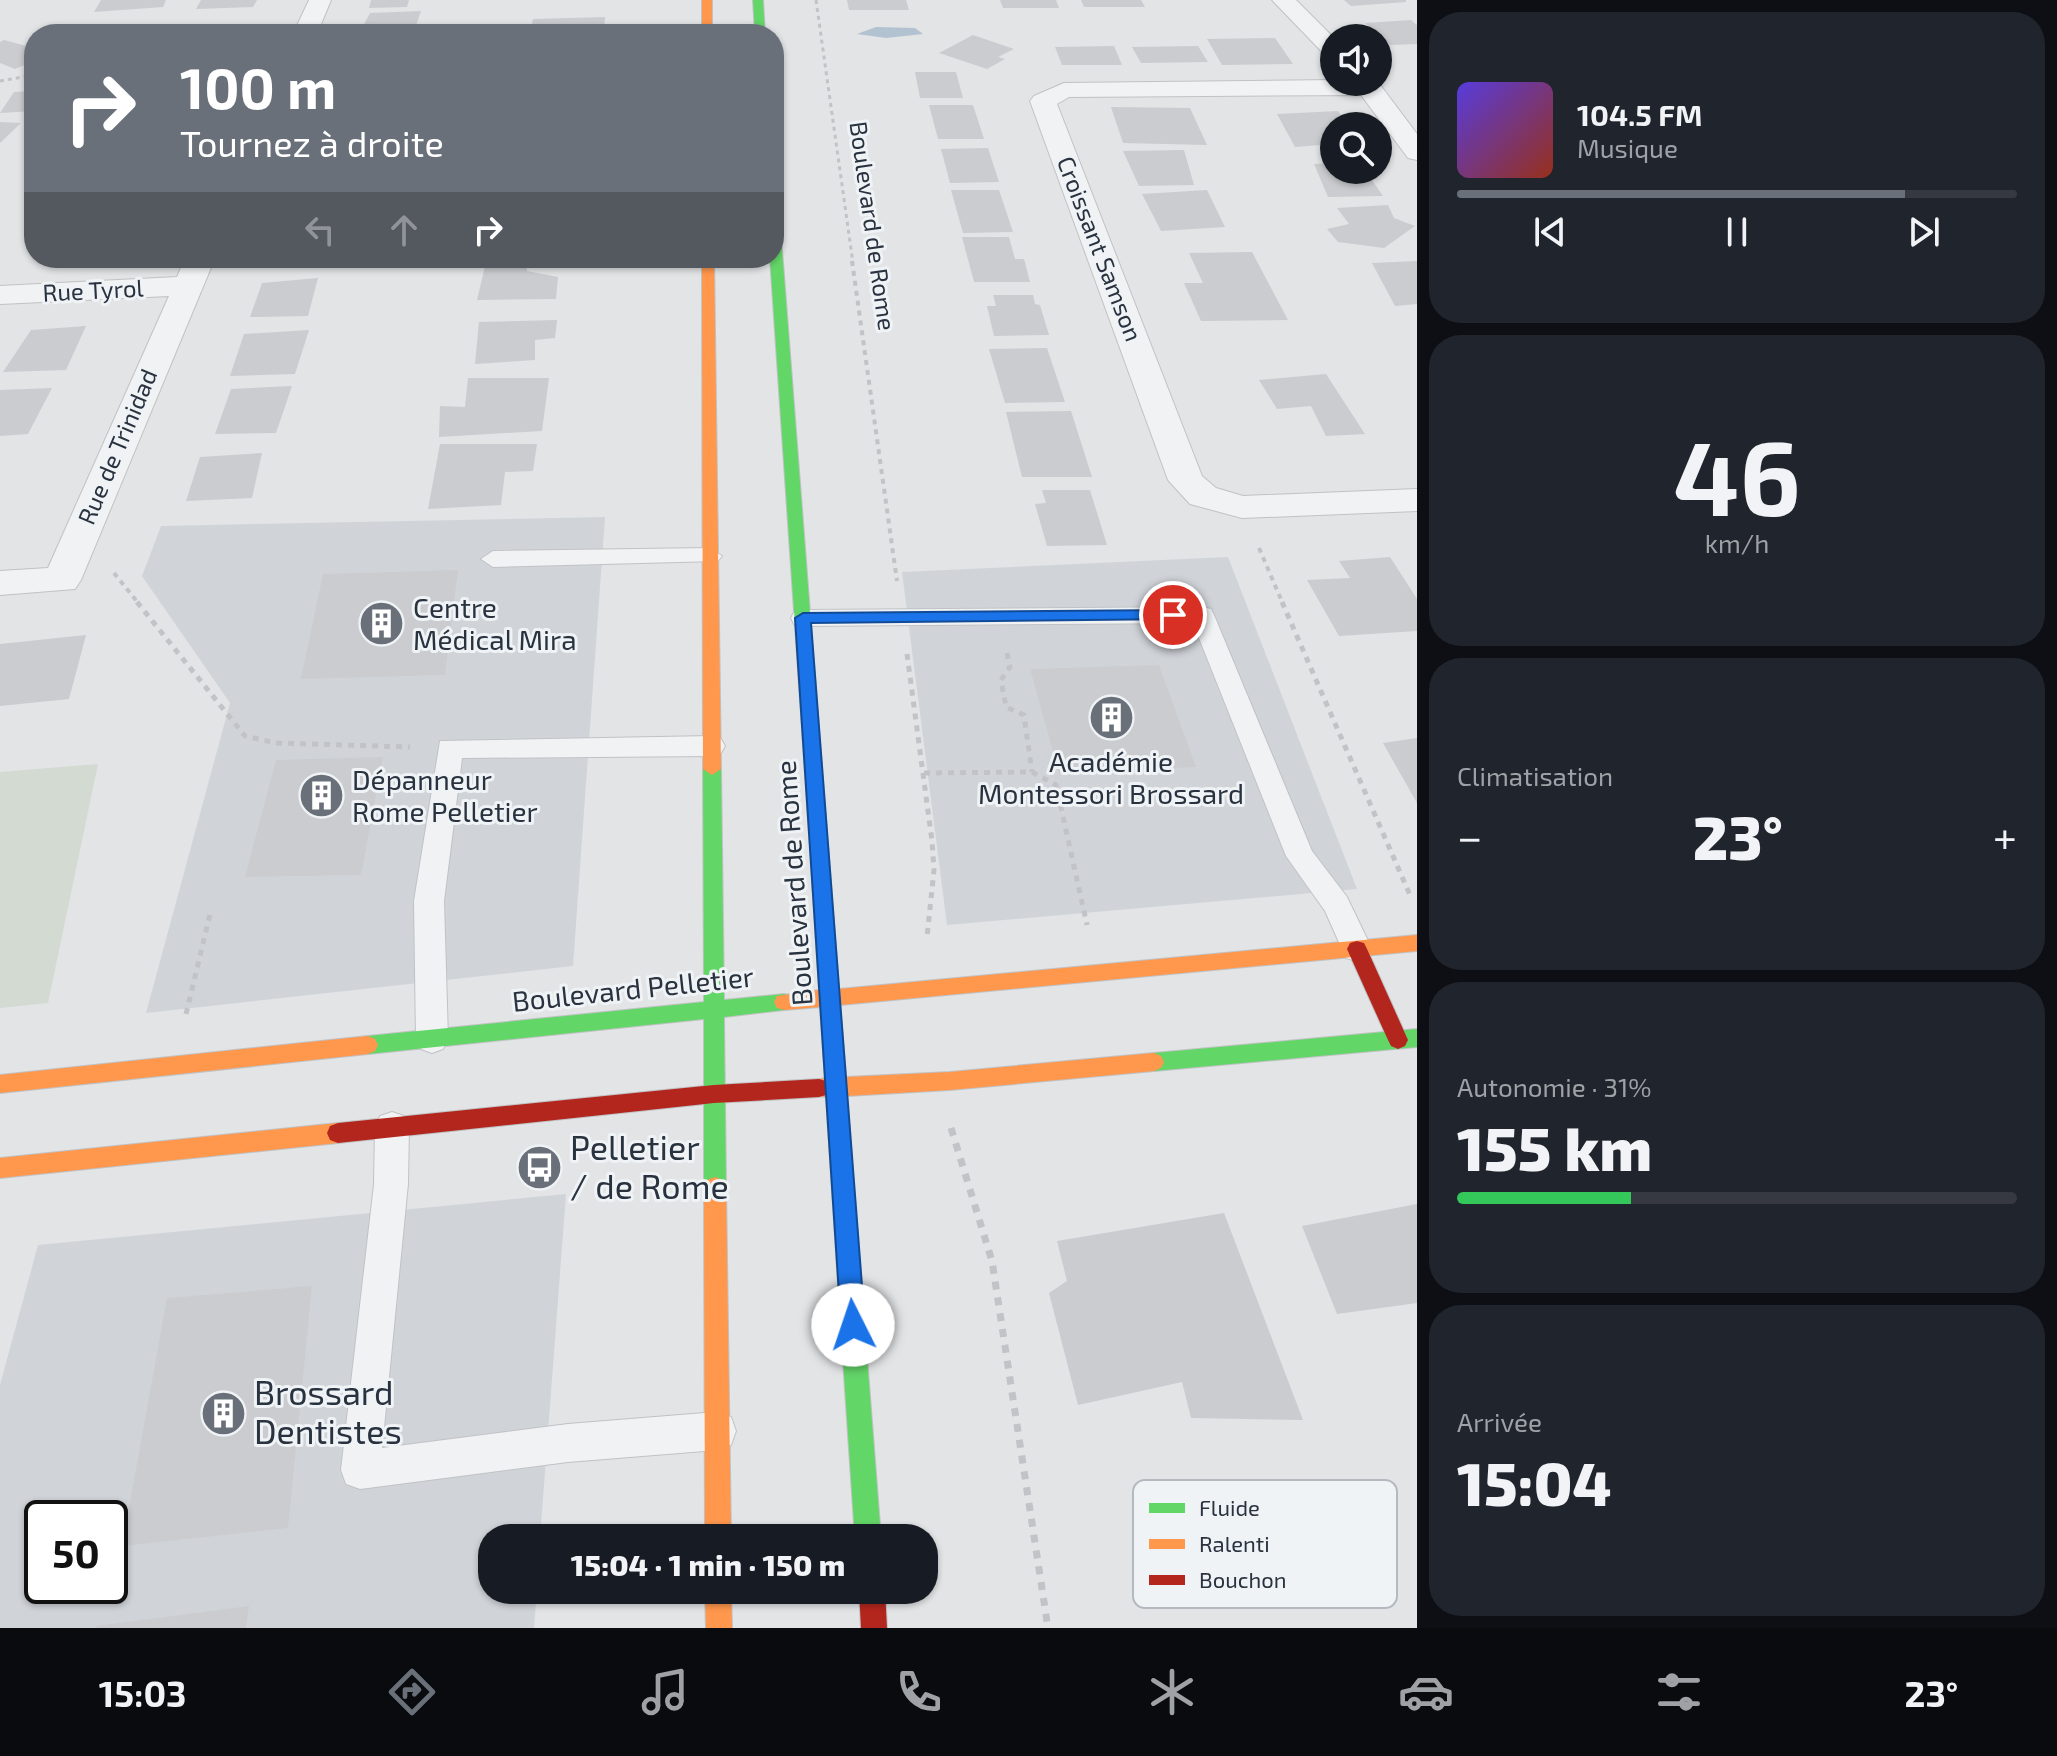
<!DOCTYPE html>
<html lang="fr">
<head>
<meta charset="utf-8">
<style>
	body { margin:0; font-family:"Exo 2",sans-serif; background:#20242c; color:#f1f3f6; height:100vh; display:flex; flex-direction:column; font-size:30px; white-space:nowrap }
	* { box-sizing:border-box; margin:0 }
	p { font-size:26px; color:#9ea1a6 }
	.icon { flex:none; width:44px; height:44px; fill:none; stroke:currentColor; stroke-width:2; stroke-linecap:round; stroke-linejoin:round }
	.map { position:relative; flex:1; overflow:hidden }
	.side { display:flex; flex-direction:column; gap:12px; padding:12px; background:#0d0f14; width:640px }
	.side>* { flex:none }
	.banner { position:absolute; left:24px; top:24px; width:760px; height:244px; border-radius:32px; box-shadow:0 2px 6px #0004; background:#6a7079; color:#fff; overflow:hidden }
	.tools { position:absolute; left:1320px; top:24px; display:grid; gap:16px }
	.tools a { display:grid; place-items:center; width:72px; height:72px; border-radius:50%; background:#171b24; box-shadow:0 2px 6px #0004; font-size:40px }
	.speed { position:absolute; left:24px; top:1500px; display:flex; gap:16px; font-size:40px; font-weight:700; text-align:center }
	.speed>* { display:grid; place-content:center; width:104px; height:104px; border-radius:50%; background:#171b24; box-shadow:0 2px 6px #0004; line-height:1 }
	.speed .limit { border:4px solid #111; border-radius:12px; background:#fff; color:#111 }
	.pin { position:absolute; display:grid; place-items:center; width:68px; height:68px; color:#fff; margin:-34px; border:4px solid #fff; border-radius:50%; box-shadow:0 2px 8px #0007 }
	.me { position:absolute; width:88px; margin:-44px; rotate:356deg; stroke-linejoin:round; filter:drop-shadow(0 0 6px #0008) }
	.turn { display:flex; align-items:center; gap:28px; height:168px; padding:0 24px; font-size:36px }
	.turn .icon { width:104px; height:104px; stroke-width:2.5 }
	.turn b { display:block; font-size:56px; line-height:68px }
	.lanes { display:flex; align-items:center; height:76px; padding:0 24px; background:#0003; justify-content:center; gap:40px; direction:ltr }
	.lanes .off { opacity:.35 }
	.big { font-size:60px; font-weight:800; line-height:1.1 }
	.side .tile { flex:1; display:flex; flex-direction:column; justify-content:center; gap:12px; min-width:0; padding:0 28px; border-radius:32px; background:#20242c }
	.side .dial { align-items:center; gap:0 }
	.dial b { font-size:104px; line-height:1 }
	.song { display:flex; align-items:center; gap:24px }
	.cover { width:96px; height:96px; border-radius:12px; background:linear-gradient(135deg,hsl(250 70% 55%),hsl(10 70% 35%)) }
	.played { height:8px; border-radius:4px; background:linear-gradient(90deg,#6a7079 80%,#363941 80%) }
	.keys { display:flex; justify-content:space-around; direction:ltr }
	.heat { display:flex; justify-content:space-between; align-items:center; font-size:44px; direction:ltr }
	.charge { height:12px; border-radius:6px; background:linear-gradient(90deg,#34c759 31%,#363941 0) }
	.trip { position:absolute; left:478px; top:1524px; width:460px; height:80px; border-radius:32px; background:#171b24; box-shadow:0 2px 6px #0004; font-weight:800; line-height:80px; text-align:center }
	.tabs { display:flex; height:128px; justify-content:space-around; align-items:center; background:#090b0e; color:#9ea1a6 }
	.tabs .icon { width:56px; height:56px }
	.tabs .active { color:#6a7079 }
	.tabs b { font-size:36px; color:#f1f3f6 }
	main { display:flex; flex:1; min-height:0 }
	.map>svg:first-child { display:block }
	.built { fill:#d0d4d9; fill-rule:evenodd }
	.green { fill:#d3dad2 }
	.water { fill:#b2c2d0 }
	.building { fill:#cacccf }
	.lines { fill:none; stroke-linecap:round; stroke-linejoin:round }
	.lane-casing { stroke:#c0c2c4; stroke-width:2 }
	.street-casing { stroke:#c0c2c4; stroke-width:2 }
	.fast-casing { stroke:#c0c2c4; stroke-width:2 }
	.slow-casing { stroke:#c0c2c4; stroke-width:2 }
	.jam-casing { stroke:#c0c2c4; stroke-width:2 }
	.path-far3 { stroke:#c1c3c7; stroke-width:3; stroke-dasharray:4 4; stroke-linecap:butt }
	.path-far2 { stroke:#c1c3c7; stroke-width:4; stroke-dasharray:5 5; stroke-linecap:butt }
	.path-far1 { stroke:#c1c3c7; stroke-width:5; stroke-dasharray:6 6; stroke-linecap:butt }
	.path { stroke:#c1c3c7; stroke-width:7; stroke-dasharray:8 8; stroke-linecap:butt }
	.lane { fill:#f1f2f4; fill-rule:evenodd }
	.street { fill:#f1f2f4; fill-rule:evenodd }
	.fast { fill:#63d668; fill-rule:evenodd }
	.slow { fill:#ff974d; fill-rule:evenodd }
	.jam { fill:#b3261e; fill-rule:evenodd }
	.route { fill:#1a73e8; stroke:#114b97; stroke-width:2 }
	.labels { text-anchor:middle; stroke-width:6; stroke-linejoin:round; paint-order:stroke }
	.far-street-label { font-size:24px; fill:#29323f; stroke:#f0f3f6 }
	.poi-label { font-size:28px; fill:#29323f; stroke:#f0f3f6; text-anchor:start }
	.street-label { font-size:28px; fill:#29323f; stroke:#f0f3f6 }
	.near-poi-label { font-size:34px; fill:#29323f; stroke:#f0f3f6; text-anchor:start }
	.key { fill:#f0f3f6; stroke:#b4b9bf; stroke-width:2 }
	.key-label { font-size:22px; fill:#29323f }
</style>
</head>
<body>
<main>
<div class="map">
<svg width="1417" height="1628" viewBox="0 0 1417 1628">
	<rect width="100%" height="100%" fill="#e2e4e6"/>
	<g class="built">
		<path d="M605,517l-32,449 -427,47 84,-310 -88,-127 19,-50z"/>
		<path d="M1228,557l129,332 -410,36 -45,-353z"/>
		<path d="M566,1194l-26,344h-48v52h45l-3,38h-534v-243l38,-140zM42,1518h68v68h-68z"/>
	</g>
	<path class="green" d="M98,764l-50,239 -48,5v-236z"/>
	<path class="water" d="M876,27l39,1 8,6 -37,4 -29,-4z"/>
	<g class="building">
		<path d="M101,0h65l-3,7 -69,5z"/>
		<path d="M201,0h56l-4,7 -57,2z"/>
		<path d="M371,0h38l-2,7 -38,1z"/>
		<path d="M847,0h59l3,10h-60z"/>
		<path d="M1000,0h56l3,8h-56z"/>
		<path d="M1081,0h60l4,7h-61z"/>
		<path d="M1344,0h62v2l-55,4z"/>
		<path d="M421,11l-8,23h-54l11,-21z"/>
		<path d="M605,17l-1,14 -74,3 3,-15z"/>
		<path d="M1411,20l6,5v19l-27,1 -25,-22z"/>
		<path d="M238,25l-5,9h-68l4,-6z"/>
		<path d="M973,35l41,14 -16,8 7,2 -18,10 -48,-16z"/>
		<path d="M1275,38l18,26 -71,1 -15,-26z"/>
		<path d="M4,40l26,7 4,-3v17l-19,8 -15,-6v-21z"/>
		<path d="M1114,46l8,19h-60l-7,-18z"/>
		<path d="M1198,46l10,16 -67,1 -9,-16z"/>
		<path d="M915,72h41l7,26h-43z"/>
		<path d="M34,91v20l-34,2 14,-21z"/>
		<path d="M929,105h44l11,34h-46z"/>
		<path d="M1111,107l79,1 17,37 -84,-2z"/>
		<path d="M1338,111l10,15h-14v18l-39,3 -18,-33z"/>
		<path d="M0,122l21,1 -21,20z"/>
		<path d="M988,148l11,34 -49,1 -9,-34z"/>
		<path d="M1184,150l10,35 -55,1 -16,-35z"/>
		<path d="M1334,163v7h31l18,26 -55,1 -14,-33z"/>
		<path d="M951,190h48l14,42 -50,1z"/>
		<path d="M1207,190l18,37 -64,4 -19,-37z"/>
		<path d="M1388,205l6,13 21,8 -31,22 -46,-6 -11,-13 22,-5 -12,-16z"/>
		<path d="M962,237h47l6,22h9l6,23h-56z"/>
		<path d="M1252,252l36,68 -87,1 -17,-38h19l-14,-30z"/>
		<path d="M278,258h52l-3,6 -51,2z"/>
		<path d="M1417,261v43l-22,2 -23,-43z"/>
		<path d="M486,262h41v9l31,6 -2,22 -79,1z"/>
		<path d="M318,278l-10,38 -58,1 12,-34z"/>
		<path d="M993,295h40l2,9 5,1 9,30 -55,1 -7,-30h9z"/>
		<path d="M557,320l-2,18 -20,2v20l-60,4 4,-42z"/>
		<path d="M86,326l-20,44 -63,2 28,-42z"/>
		<path d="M309,330l-14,44 -65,2 14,-42z"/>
		<path d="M1047,348l18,54 -60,1 -16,-54z"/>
		<path d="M1326,374l39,60 -39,2 -15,-30 -34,3 -18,-29z"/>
		<path d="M468,378h81l-7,53 -103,6 1,-31 25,1z"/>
		<path d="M292,386l-16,47 -61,1 16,-45z"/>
		<path d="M52,388l-24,46 -28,2v-46z"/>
		<path d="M1071,411l21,66h-70l-16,-65z"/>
		<path d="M440,444h97l-4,27 -28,1 -4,33 -73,4z"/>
		<path d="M262,453l-10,45 -66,3 14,-44z"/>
		<path d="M1042,490h48l17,55 -60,1 -12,-42 11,-1z"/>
		<path d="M1390,557l27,42v32l-78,5 -32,-56 43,-2 -11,-17z"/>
		<path d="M458,570l-13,105 -144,4 22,-105z"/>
		<path d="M86,635l-17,64 -69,7v-62z"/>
		<path d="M1159,665l37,102 -137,6 -29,-104z"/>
		<path d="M1417,738v65l-34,-60z"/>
		<path d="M383,757l-22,118 -116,2 31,-117z"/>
		<path d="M1417,1204v99l-80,11 -35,-88z"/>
		<path d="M1224,1213l79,207 -112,-2 -9,-36 -104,23 -29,-112 18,-12 -10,-40z"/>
		<path d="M312,1286l-24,242 -166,18 45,-248z"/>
		<path d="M249,1606l-3,22h-150v-2z"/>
	</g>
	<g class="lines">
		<defs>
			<g id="lane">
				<path d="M710,548l12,8 -4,5 -225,6 -12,-8 12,-8z"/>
				<path d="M1202,607l9,2 3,6 98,236 35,46 25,52 -4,9 -11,3 -11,-3 -21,-47 -39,-55 -93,-233 -390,3 -9,-2 -3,-6 3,-6 9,-2z"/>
				<path d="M712,736l9,3 4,7 -4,7 -9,3 -250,2 -18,143 4,138 -5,10 -11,4 -11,-4 -5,-10 -2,-138 26,-160z"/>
				<path d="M392,1112l12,4 5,11 -1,57 -26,264 186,-24 149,-12 14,5 5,14 -5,14 -14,5 -149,12 -208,27 -14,-5 -5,-14 33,-286 1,-57 5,-11z"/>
			</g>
			<g id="street">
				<path d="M309,0h22l-14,34h-24z"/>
				<path d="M1272,0h24l38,38v20l-8,-2z"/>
				<path d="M1334,80l44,2 39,52v26l-9,-2 -47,-63 -292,2 -12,7 145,372 14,12 27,8 174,-7v22l-175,7 -52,-14 -22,-24 -138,-379 4,-5 30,-13z"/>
				<path d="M185,258h30l-134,322 -6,9 -75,6v-24l48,-3 121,-272 -169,8v-18l177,-9z"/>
			</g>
			<g id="fast">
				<path d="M753,0h10l2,34h-10z"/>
				<path d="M774,221l6,3 48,622 -3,5h-12l-3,-5 -40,-588h4z"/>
				<path d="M712,763l9,6 3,231 60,-6 7,2 3,6 -3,6 -7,2 -60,7 2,170 -3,7 -8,3 -8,-3 -3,-7v-168l-336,35 -7,-3 -3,-6 3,-6 7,-3 336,-34 -1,-233z"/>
				<path d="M1417,1029v18l-263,24 -7,-3 -3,-6 3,-6 7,-3z"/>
				<path d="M854,1333l8,4 4,8 15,193h-26l-13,-193 4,-8z"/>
			</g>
			<g id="slow">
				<rect x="702" y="0" width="10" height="34"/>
				<path d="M702,258h12l7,511 -9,6 -9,-6z"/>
				<path d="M819,839l6,2 3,5 11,143 578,-54v16l-577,54 6,72 104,-5 204,-19 7,3 3,6 -3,6 -7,3 -204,19 -103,6 19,249 -4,8 -8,4 -8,-4 -4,-8 -16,-248 -14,-2 -3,-7 3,-7 13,-3 -5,-71 -36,3 -7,-2 -3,-6 3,-6 42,-6 -9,-144 3,-5z"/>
				<path d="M368,1036l7,3 3,6 -3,6 -7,3 -368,39v-18z"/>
				<path d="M338,1123l8,3 3,7 -3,7 -8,3 -338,35v-20z"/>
				<path d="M715,1177l8,3 3,7 5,351h-26l-1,-351 3,-7z"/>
				<path d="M705,1590h26l1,38h-26z"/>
			</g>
			<g id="jam">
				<path d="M1357,941l7,2 3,6 41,91 -3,6 -7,3 -7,-3 -3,-6 -41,-91 3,-6z"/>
				<path d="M819,1079l7,2 3,7 -3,7 -7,2 -105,6 -376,40 -8,-3 -3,-7 3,-7 8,-3 376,-38z"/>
				<path d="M859,1590h26l2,38h-26z"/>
			</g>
		</defs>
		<use href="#lane" class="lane-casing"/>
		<use href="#street" class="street-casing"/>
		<use href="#fast" class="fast-casing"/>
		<use href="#slow" class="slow-casing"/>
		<use href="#jam" class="jam-casing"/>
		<g class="path-far3">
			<path d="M816,0l37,263"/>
			<path d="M0,81l34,-6"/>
		</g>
		<g class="path-far2">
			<path d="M852,261l45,320"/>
			<path d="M1259,548l24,56"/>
			<path d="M114,573l25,31"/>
		</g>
		<g class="path-far1">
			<path d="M137,602l108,134 31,7 134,4"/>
			<path d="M1282,602l128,293"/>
			<path d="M1007,653l3,14 -9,13 5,27 18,8 8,57"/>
			<path d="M907,654l25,187 2,29 -7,67"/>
			<path d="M924,773l108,-1 24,13 31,140"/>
			<path d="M186,1014l25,-104"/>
		</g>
		<path class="path" d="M951,1128l41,133 56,367"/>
		<use href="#lane" class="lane"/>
		<use href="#street" class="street"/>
		<use href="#fast" class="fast"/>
		<use href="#slow" class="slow"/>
		<use href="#jam" class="jam"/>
	</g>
	<path class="route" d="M1173,610l8,5 -2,4 -368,4 54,702 -3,8 -9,4 -8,-4 -4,-8 -46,-707 8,-5z"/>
	<defs>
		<symbol id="building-disc" viewBox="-11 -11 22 22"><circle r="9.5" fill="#6a7079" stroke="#f0f3f6"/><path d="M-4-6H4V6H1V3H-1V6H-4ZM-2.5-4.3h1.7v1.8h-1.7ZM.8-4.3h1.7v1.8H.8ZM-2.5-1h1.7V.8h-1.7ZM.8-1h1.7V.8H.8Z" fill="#fff"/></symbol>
		<symbol id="bus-disc" viewBox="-11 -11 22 22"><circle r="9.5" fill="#6a7079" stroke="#f0f3f6"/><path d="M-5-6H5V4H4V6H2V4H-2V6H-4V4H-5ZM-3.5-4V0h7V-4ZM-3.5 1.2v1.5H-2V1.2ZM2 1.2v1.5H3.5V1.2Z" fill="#fff"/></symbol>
	</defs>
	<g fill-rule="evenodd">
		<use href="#building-disc" x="356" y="598" width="51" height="51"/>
		<use href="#building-disc" x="1086" y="692" width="51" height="51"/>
		<use href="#building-disc" x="296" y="770" width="51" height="51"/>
		<use href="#bus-disc" x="514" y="1142" width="51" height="51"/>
		<use href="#building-disc" x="198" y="1388" width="51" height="51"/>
	</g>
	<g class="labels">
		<g class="far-street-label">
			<text transform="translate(872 226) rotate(82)" y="8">Boulevard de Rome</text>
			<text transform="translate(1099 249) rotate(69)" y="8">Croissant Samson</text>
			<text transform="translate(93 291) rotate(-3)" y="8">Rue Tyrol</text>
			<text transform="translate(118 447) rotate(-67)" y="8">Rue de Trinidad</text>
		</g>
		<g class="poi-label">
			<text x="413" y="618">Centre<tspan x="413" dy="32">Médical Mira</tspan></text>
			<text x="1111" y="772" text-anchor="middle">Académie<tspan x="1111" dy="32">Montessori Brossard</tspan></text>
			<text x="352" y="790">Dépanneur<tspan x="352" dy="32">Rome Pelletier</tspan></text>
		</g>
		<g class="street-label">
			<text transform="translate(794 883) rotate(-94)" y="10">Boulevard de Rome</text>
			<text transform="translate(633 989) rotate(-6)" y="10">Boulevard Pelletier</text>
		</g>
		<g class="near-poi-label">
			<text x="570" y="1160">Pelletier<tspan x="570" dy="39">/ de Rome</tspan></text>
			<text x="254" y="1405">Brossard<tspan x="254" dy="39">Dentistes</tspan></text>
		</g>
	</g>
	<rect x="1133" y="1480" width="264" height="128" rx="12" class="key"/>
	<rect x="1149" y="1503" width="36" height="10" fill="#63d668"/>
	<rect x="1149" y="1539" width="36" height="10" fill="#ff974d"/>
	<rect x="1149" y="1575" width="36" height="10" fill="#b3261e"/>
	<g class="key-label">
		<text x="1199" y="1516">Fluide</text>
		<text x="1199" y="1552">Ralenti</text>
		<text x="1199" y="1588">Bouchon</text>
	</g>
</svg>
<div class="tools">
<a><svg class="icon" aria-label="sound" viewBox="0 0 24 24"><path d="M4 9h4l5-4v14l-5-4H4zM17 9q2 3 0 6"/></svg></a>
<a><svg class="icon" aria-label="search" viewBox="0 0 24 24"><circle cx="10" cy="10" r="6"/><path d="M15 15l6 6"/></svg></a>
</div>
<div class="speed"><div class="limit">50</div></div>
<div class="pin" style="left:1173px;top:615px;background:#d93025"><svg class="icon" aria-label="arrive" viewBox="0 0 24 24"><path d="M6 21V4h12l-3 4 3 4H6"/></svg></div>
<svg class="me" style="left:853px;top:1325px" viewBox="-20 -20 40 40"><circle r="19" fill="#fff"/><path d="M0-13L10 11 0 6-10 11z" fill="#1a73e8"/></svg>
<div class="trip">15:04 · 1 min · 150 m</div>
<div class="banner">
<div class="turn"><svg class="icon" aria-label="right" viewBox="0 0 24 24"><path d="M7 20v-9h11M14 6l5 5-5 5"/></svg><div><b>100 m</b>Tournez à droite</div></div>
<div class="lanes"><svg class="icon off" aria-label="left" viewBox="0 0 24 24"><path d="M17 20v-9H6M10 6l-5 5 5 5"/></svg><svg class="icon off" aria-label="ahead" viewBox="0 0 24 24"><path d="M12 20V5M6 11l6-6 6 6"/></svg><svg class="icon" aria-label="right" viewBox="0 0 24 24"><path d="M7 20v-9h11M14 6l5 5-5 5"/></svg></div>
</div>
</div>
<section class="side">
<div class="tile">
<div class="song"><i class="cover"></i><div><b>104.5 FM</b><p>Musique</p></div></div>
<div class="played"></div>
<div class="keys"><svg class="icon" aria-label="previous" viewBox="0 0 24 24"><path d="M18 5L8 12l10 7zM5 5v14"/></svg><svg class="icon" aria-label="pause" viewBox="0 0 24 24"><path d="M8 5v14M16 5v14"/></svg><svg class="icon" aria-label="next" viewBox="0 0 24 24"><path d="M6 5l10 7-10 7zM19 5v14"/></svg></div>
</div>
<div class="tile dial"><b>46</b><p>km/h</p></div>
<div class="tile"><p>Climatisation</p>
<div class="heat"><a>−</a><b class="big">23°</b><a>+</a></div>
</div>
<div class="tile"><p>Autonomie · 31%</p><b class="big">155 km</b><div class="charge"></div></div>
<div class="tile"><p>Arrivée</p><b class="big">15:04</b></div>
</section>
</main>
<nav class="tabs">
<b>15:03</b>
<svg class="icon active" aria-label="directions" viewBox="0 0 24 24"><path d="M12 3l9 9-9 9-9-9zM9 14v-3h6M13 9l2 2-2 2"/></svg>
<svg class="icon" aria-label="music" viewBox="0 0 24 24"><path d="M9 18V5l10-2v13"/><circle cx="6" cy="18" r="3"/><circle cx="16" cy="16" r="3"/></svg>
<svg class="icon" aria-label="phone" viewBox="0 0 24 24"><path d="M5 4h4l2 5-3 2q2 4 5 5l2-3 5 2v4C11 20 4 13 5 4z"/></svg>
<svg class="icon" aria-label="climate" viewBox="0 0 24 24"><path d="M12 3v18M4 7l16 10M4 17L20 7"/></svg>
<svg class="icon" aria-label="car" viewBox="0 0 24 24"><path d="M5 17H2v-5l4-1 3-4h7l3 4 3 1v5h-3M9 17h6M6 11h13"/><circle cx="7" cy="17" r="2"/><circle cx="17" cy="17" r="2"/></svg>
<svg class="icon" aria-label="filters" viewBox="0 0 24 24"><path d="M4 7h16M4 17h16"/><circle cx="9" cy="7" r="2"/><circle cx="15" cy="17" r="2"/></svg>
<b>23°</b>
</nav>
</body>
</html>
